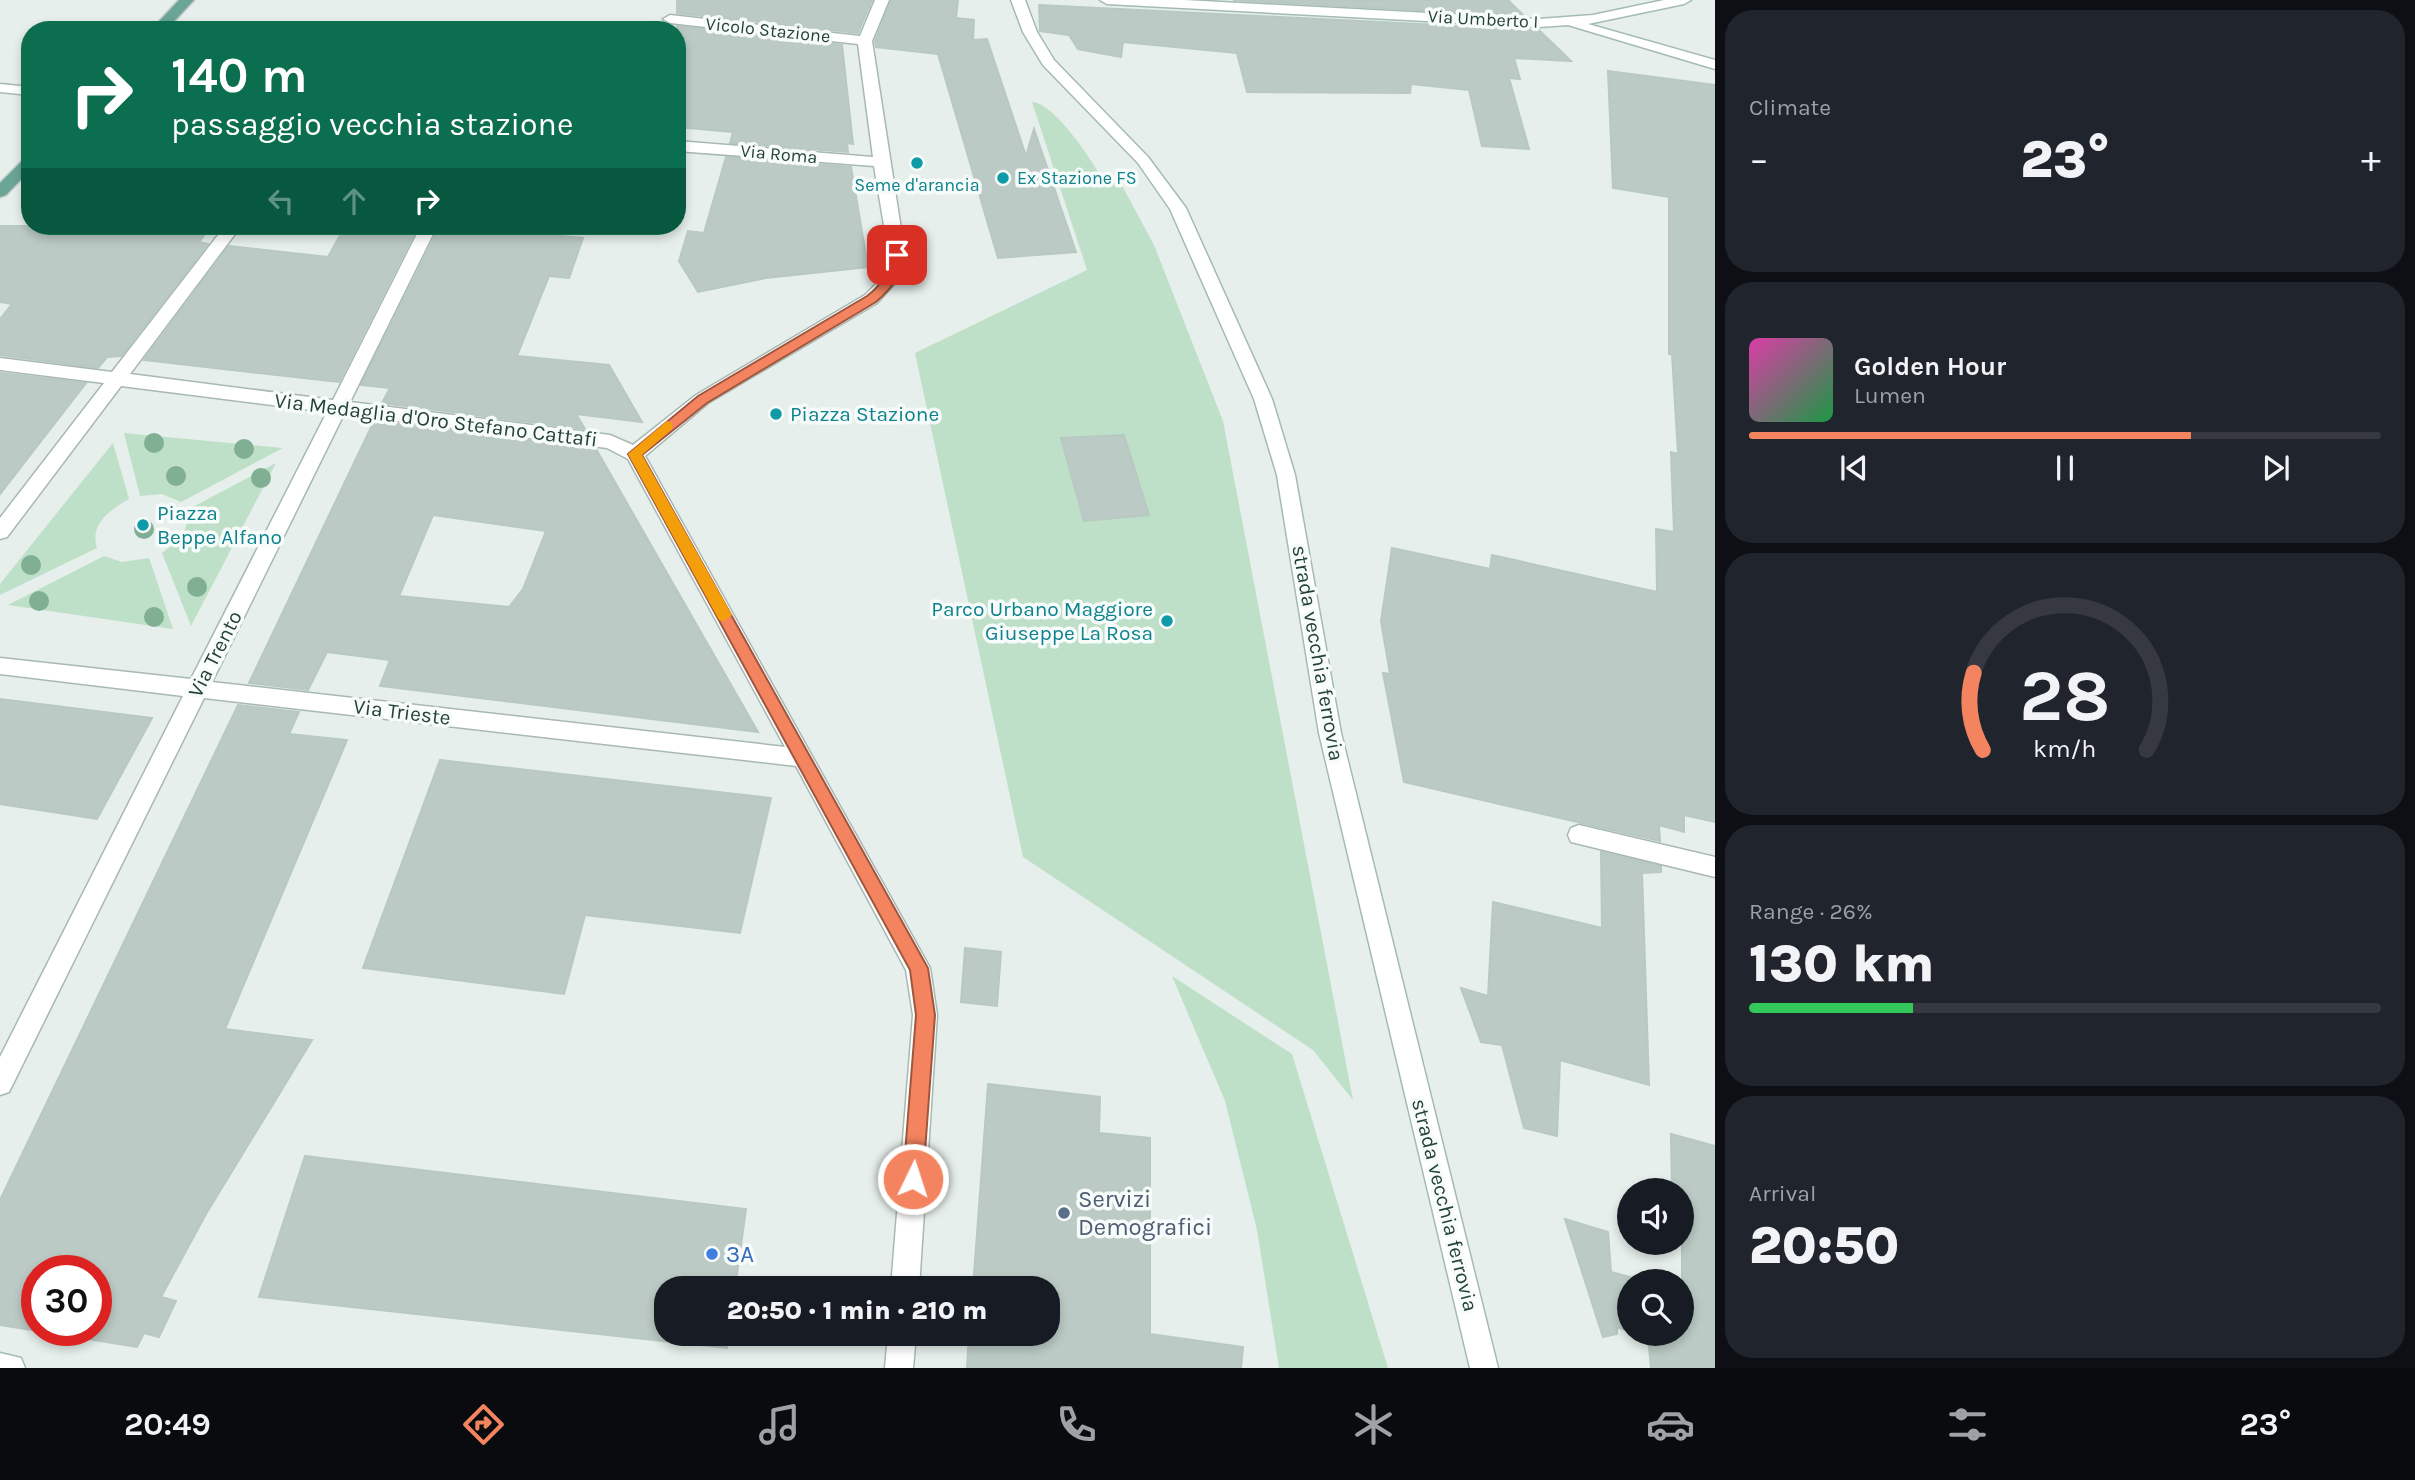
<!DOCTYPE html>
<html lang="en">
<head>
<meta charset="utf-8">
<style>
	body { margin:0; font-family:Karla,sans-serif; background:#20242c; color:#f1f3f6; height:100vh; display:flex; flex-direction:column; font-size:26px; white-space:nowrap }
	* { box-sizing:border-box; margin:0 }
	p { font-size:23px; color:#9ea1a6 }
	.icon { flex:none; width:38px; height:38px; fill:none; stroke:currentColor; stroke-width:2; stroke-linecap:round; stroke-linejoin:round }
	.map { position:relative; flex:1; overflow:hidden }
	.panel { display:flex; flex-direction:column; gap:10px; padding:10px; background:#0d0f14; width:700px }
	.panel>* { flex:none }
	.guide { position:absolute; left:21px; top:21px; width:665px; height:214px; border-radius:28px; box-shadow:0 4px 10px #0003; background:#0b6e4f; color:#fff; overflow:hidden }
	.controls { position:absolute; left:1617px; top:1178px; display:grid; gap:14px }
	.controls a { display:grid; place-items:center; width:77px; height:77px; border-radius:50%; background:#171b24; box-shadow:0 4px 10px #0003; font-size:35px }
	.speed { position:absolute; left:21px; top:1255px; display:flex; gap:14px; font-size:35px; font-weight:700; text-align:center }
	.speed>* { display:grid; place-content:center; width:91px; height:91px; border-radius:50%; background:#171b24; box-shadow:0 4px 10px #0003; line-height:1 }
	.speed .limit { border:10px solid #d22; background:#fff; color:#111 }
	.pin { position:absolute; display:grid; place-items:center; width:60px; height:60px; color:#fff; margin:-30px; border-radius:14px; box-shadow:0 4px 10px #0006 }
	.me { position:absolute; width:77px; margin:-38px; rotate:4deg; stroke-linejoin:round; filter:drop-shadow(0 0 5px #0008) }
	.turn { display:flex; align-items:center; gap:24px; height:147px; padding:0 35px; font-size:32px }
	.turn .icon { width:91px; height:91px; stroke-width:2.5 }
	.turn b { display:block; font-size:49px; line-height:60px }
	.lanes { display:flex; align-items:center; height:66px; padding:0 35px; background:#0003; justify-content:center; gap:35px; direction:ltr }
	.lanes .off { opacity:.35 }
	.big { font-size:52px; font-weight:800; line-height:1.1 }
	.panel .widget { flex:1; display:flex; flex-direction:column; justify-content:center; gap:10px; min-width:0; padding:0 24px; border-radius:28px; background:#20242c }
	.panel .dial { align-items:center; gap:0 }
	.dial svg { height:182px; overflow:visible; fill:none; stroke:#363941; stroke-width:7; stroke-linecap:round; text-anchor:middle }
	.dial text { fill:#f1f3f6; stroke:none }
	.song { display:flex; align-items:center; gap:21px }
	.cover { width:84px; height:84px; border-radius:10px; background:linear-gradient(135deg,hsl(320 70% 55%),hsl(140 70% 35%)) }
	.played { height:7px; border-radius:4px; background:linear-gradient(90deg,#f4845f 70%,#363941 70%) }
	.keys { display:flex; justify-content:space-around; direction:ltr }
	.heat { display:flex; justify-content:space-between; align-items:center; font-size:38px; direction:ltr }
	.charge { height:10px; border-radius:5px; background:linear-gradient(90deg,#34c759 26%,#363941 0) }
	.trip { position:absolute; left:654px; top:1276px; width:406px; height:70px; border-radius:28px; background:#171b24; box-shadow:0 4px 10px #0003; font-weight:800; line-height:70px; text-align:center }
	.tab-bar { display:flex; height:112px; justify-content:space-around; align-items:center; background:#090b0e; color:#9ea1a6 }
	.tab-bar .icon { width:49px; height:49px }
	.tab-bar .on { color:#f4845f }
	.tab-bar b { font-size:32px; color:#f1f3f6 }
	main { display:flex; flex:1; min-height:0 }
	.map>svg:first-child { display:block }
	.green { fill:#bfe0c8 }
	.building { fill:#bbcac4; stroke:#b8c9c2; stroke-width:2; fill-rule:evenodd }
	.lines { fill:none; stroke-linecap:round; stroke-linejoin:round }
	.street-casing { stroke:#a8b8b2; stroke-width:3 }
	.secondary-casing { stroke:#a4bbb3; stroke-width:3 }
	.primary-casing { stroke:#c2cac8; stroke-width:3 }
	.street { fill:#fff; fill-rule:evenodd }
	.secondary { fill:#fff; fill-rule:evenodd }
	.primary { fill:#6aa596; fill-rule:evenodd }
	.tree { fill:#80af93 }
	.route { fill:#f4845f; stroke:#9f563e; stroke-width:2 }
	.slow { fill:#f59e0b }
	.culture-dot { fill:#0f9aa8; stroke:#f7fbf9; stroke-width:2.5 }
	.service-dot { fill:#5c6f8a; stroke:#f7fbf9; stroke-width:2.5 }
	.shop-dot { fill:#3f7fe0; stroke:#f7fbf9; stroke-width:2.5 }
	.labels { text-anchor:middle; stroke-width:7; stroke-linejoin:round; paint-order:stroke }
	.far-street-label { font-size:18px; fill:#24423a; stroke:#f7fbf9 }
	.far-culture-label { font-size:18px; fill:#0d838f; stroke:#f7fbf9; text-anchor:start }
	.culture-label { font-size:21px; fill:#0d838f; stroke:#f7fbf9; text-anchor:start }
	.street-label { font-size:21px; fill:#24423a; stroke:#f7fbf9 }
	.near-service-label { font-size:24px; fill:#4e5e75; stroke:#f7fbf9; text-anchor:start }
	.near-shop-label { font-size:24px; fill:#366cbe; stroke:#f7fbf9; text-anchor:start }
</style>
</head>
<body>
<main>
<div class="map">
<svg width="1715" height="1368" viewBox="0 0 1715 1368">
	<rect width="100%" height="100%" fill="#e6efeb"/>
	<g class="green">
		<path d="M1032,102c23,1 59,58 71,77l16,1 35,65 69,176 130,679 -40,-50 -290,-193 -108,-504 172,-83z"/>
		<path d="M124,433l159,15 -102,54 -19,-8 -22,2z"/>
		<path d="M113,443l16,56c-18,10 -40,25 -32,49l-97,47v-11z"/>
		<path d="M276,463l-85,163 -29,-73c16,-12 28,-21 25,-43z"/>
		<path d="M104,556l18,6 27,-4 24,71 -165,-24z"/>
		<path d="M1172,976l120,78 96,314h-109l-22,-138 -32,-129z"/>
	</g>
	<g class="building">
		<path d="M677,0h195l-14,33 -181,-20z"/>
		<path d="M891,0h67l-2,18 18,2 -1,20 14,-1 39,117 8,-27 42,123 -78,6 -60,-204 -62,-7 -1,-6z"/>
		<path d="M1233,0h275l16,16z"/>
		<path d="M1039,5l500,25 32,31 -57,-3 6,21 -11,-1 20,71 -47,-3 -13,-56 -58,-6 -1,9 -163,-1 -10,-39 -114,-11 -2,15 -43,-8 -9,-14 -29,-4z"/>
		<path d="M677,26l165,19 11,99 -6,-1 1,9 -118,-9 3,-11 -56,-5z"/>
		<path d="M1608,71l107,14v737l-31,-7v17l-25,-7 1,16 -256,-59 -21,-109 7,1 -9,-53 11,-73 98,21 2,-14 165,37 -1,-63 18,3 -3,-80 7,2 -6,-100h-3v-157l-56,-9z"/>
		<path d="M726,157l125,10 17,100 -102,11 -68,14 -19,-31 9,-30 16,2z"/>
		<path d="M0,226h211l-12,16 9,2 -87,112 -14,1 -9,11 -98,-13v-36l12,-15 -12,-2z"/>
		<path d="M345,226h73l-79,156 -195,-22 85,-114 99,11z"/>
		<path d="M440,226h70l-2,5 75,7 -14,40 -20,-2 -32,80 92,9 33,57 -66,-8 9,15 -203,-26 8,-15 -29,-3z"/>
		<path d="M0,373l86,10 -86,111z"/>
		<path d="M374,421l222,28 162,283 -378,-46 10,-26 -63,-8 -19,38 -59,-7zM433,515l113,16 -23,58 -14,18 -110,-11z"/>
		<path d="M1124,435l25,80 -65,6 -23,-83z"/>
		<path d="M0,699l152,19 -55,101 -97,-15z"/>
		<path d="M238,705l61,7 -10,22 58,6 -122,289 87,11 -106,174 -45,83 15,4 -17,36 -15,-4 -7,14 -137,-22v-125zM37,1270h59v60h-59z"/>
		<path d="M440,760l331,38 -31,135 -155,-18 -21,79 -201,-26z"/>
		<path d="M1601,852l60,14v6l-19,1 7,212 -89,-25 -3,76 -33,-8 -22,-83 -21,-3 -20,-54 27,8 5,-94 109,26z"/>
		<path d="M965,948l36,4 -4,54 -36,-4z"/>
		<path d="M988,1084l112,13 -1,36 51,5v196l93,13 -2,21h-274l2,-34h79v-46h-75z"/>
		<path d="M1671,1134l44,12v222h-64l-3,-31 -10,-3h44v-144h-10z"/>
		<path d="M305,1156l441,53 -11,79h-68v46h62l-2,14 -468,-51z"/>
		<path d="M1565,1219l43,13 3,40 34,9h-16v50l-12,-4v7l-14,3z"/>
	</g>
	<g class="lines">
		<defs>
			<g id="street">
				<path d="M875,0h14l-17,41 33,214 -7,25 -21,23 -169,100 -63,53 285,512 7,47 -18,273h-28l22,-273 -7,-45 -110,-204 -592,-68 -195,394 -9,3v-38l183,-361 -183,-22v-16l191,21 136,-267 -206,-26 -114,151 -7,2v-21l104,-135 -104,-13v-12l112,14 113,-146h16l-111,148 203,26 88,-174h16l-87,176 260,33 23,10 63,-50 169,-100 17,-17 7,-23 -15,-89 -197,-15v-10l196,16 -15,-113 -188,-21 -7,-4 7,-4 190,21zM344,414l263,34 21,11 157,288 -573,-65z"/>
				<path d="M0,84l30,3v8l-30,-3z"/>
				<path d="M1579,825l136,32v20l-144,-35 -3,-7 3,-7z"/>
				<path d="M888,1334h28l-3,34h-28z"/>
			</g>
			<g id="secondary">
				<path d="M1011,0h14l12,32 17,28 94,97 38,51 86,191 23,76 46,258 157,635h-28l-151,-635 -42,-258 -23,-76 -84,-190 -32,-46 -95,-98 -20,-33z"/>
				<path d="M1100,0h84l355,19 54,-4 71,-15h27l-7,4 -96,20 127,36v9l-147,-44 -29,2 -432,-23z"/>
				<path d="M0,1353l21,5 4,10h-25z"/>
			</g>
			<g id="primary">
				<path d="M179,0h15l-28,30h-15z"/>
				<path d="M30,156v14l-24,25 -6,2v-14l25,-25z"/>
			</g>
		</defs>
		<use href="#street" class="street-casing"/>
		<use href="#secondary" class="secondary-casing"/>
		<use href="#primary" class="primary-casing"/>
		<use href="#street" class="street"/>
		<use href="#secondary" class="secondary"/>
		<use href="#primary" class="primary"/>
	</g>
	<g class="tree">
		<circle cx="154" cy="443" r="10"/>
		<circle cx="244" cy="449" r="10"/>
		<circle cx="176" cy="476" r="10"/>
		<circle cx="261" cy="478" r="10"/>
		<circle cx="144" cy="529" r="10"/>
		<circle cx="31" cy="565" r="10"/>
		<circle cx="197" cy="587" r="10"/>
		<circle cx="39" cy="601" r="10"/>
		<circle cx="154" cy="617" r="10"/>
	</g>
	<path class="route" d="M893,252l10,3c-2,22 -11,33 -27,47l-169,101 -65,52 286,513 7,47 -12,164 -3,7 -7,3 -7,-3 -3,-7 13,-164 -6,-45 -282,-516 70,-58 169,-100c20,-16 17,-22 26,-44z"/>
	<path class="slow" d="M667,421l5,2v6l-30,26 90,160 -8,6 -5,-1 -91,-166z"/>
	<g class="culture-dot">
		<circle cx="917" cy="163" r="7"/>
		<circle cx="1003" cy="178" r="7"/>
		<circle cx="776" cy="414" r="7"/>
		<circle cx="143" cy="525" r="7"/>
		<circle cx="1167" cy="621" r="7"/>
	</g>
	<circle class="service-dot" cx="1064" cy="1213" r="7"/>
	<circle class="shop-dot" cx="712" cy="1254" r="7"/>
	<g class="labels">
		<g class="far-street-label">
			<text transform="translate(1483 19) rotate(3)" y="6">Via Umberto I</text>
			<text transform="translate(768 30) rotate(6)" y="6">Vicolo Stazione</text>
			<text transform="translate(779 154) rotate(5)" y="6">Via Roma</text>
		</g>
		<g class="far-culture-label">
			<text x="1017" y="184">Ex Stazione FS</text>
			<text x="917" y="191" text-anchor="middle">Seme d'arancia</text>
		</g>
		<g class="culture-label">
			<text x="790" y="421">Piazza Stazione</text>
			<text x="157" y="520">Piazza<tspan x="157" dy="24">Beppe Alfano</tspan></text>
			<text x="1153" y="616" text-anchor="end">Parco Urbano Maggiore<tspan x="1153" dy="24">Giuseppe La Rosa</tspan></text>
		</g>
		<g class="street-label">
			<text transform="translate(436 420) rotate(7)" y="7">Via Medaglia d'Oro Stefano Cattafi</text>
			<text transform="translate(1318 653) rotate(80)" y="7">strada vecchia ferrovia</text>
			<text transform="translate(215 654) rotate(-63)" y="7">Via Trento</text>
			<text transform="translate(402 712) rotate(7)" y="7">Via Trieste</text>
			<text transform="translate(1445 1205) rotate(76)" y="7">strada vecchia ferrovia</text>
		</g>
		<g class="near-service-label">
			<text x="1078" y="1207">Servizi<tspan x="1078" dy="28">Demografici</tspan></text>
		</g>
		<g class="near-shop-label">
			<text x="726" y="1262">3A</text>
		</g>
	</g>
</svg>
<div class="controls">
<a><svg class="icon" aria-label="sound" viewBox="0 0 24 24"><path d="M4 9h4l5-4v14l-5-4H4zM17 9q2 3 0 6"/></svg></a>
<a><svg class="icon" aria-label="search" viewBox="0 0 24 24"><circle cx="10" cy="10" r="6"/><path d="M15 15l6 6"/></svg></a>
</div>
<div class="speed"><div class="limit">30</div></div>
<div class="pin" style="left:897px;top:255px;background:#d93025"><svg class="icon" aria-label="arrive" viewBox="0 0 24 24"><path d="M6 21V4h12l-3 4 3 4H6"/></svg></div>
<svg class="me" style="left:913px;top:1179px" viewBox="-20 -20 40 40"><circle r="17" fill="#f4845f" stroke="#fff" stroke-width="3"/><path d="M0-11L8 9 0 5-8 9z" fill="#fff"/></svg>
<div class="trip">20:50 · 1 min · 210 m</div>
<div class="guide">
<div class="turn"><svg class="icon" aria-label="right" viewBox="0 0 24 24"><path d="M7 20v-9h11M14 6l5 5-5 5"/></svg><div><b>140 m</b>passaggio vecchia stazione</div></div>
<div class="lanes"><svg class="icon off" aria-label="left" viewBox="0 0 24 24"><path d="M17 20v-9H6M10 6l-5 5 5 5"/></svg><svg class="icon off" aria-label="ahead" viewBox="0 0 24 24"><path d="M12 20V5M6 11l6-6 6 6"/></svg><svg class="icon" aria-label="right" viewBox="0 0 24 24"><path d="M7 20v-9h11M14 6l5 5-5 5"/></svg></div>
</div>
</div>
<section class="panel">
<div class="widget"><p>Climate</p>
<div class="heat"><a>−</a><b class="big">23°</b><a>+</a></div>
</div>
<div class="widget">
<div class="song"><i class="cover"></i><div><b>Golden Hour</b><p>Lumen</p></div></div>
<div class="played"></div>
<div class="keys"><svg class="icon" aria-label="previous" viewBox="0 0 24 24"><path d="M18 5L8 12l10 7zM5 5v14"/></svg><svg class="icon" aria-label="pause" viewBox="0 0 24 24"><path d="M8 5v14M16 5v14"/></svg><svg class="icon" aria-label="next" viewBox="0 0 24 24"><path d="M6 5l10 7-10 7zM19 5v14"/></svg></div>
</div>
<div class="widget dial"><svg viewBox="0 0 100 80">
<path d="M14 69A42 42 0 1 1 86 69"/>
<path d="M14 69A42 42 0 0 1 10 35" stroke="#f4845f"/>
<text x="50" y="56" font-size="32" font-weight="700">28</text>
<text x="50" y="72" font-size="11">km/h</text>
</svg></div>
<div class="widget"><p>Range · 26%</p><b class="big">130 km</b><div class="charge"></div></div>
<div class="widget"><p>Arrival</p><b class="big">20:50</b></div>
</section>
</main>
<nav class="tab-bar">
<b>20:49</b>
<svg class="icon on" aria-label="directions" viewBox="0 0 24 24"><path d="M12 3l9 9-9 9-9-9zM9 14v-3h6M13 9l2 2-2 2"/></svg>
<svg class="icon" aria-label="music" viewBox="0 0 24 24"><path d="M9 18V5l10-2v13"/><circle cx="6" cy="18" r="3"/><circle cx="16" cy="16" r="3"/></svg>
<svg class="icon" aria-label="phone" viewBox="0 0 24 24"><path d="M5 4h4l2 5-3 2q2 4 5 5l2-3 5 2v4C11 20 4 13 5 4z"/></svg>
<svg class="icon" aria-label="climate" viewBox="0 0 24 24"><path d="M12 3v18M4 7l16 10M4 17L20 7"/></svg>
<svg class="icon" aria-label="car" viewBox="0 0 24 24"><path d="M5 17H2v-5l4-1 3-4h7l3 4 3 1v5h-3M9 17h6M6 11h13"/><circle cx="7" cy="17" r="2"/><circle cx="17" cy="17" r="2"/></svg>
<svg class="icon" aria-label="filters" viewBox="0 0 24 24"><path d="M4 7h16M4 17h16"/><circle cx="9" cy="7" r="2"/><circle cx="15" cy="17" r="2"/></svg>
<b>23°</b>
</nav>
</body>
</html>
